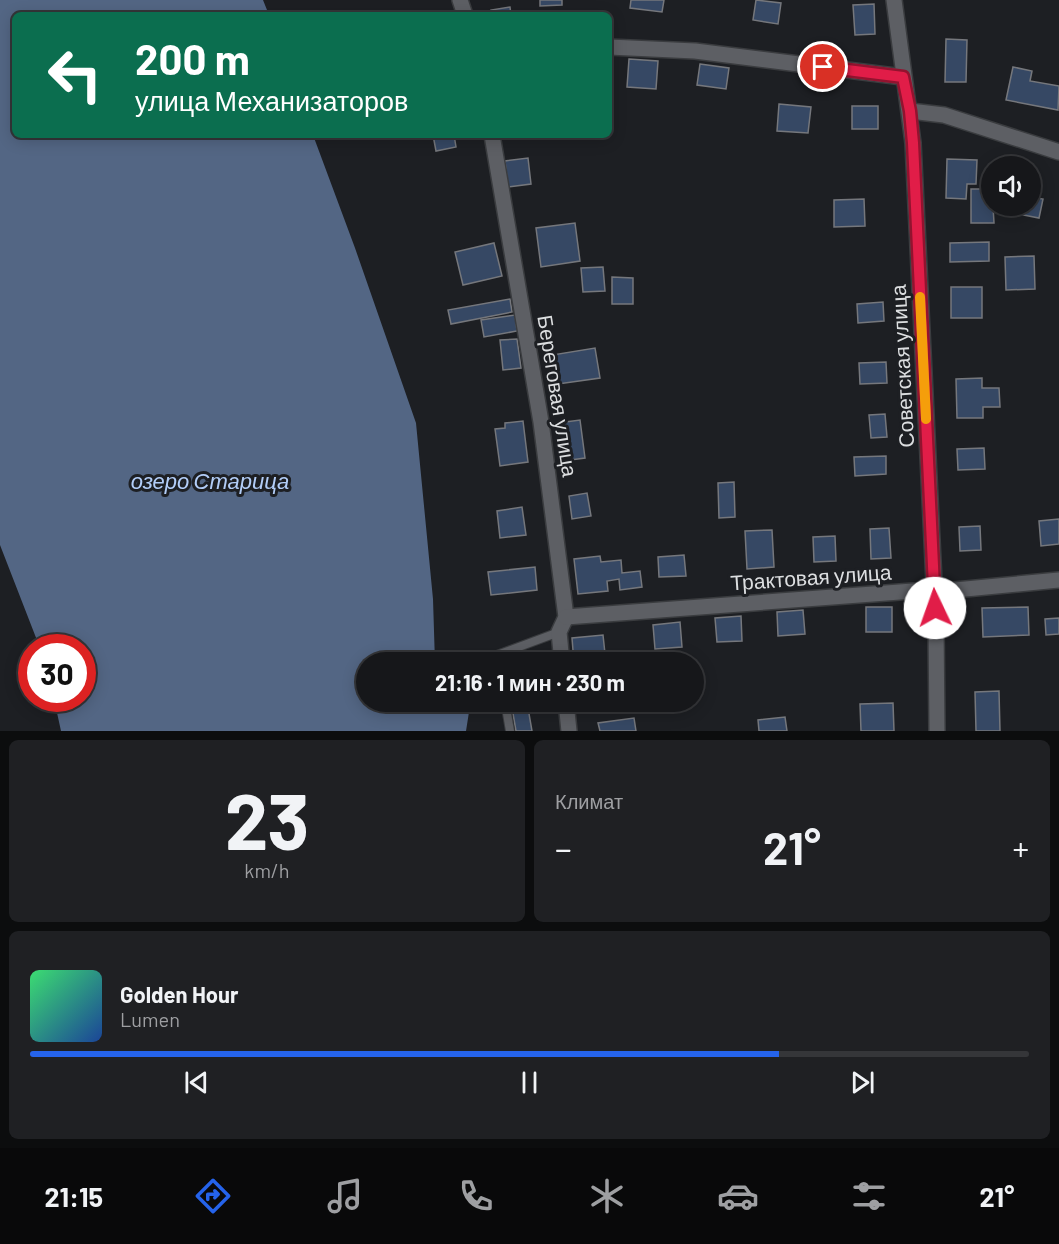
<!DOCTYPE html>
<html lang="ru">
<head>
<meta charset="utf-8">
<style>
	body { margin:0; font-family:Barlow,sans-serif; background:#1f2023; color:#f1f3f6; height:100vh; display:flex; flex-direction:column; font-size:22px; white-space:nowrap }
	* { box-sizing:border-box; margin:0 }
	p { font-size:20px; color:#9e9fa2 }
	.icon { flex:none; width:33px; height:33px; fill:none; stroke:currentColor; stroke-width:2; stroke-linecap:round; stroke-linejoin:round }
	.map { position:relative; height:731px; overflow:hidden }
	.details { display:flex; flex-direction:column; gap:9px; padding:9px; background:#0c0d0e; flex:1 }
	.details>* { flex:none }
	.guide { position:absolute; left:12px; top:12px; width:600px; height:126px; border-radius:9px; box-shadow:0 3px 15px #0003,0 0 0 2px #353639; background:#0b6e4f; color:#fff; overflow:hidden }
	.controls { position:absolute; left:981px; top:156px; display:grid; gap:12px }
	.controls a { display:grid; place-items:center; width:60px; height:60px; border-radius:50%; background:#16171a; box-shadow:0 3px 15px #0003,0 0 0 2px #353639; font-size:30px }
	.speed { position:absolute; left:18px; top:634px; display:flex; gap:12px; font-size:30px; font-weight:700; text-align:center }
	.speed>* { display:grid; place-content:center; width:78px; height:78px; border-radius:50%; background:#16171a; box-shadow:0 3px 15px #0003,0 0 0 2px #353639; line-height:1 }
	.speed .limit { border:9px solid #d22; background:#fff; color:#111 }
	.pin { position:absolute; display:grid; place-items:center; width:51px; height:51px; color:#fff; margin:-26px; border:3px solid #fff; border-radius:50%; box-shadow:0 2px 6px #0007 }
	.me { position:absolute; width:66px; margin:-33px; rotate:357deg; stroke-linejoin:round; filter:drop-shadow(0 0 4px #0008) }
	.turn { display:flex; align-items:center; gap:21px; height:126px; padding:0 24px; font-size:27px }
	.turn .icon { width:78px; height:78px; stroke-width:2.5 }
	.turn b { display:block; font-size:42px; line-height:51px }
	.big { font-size:45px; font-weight:700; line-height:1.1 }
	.details .widget { flex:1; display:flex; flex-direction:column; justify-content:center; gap:9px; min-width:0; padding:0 21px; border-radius:9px; background:#1f2023 }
	.details .dial { align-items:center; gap:0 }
	.dial b { font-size:78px; line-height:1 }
	.song { display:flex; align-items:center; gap:18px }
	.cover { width:72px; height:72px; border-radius:9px; background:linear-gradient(135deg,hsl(140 70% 55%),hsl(220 70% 35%)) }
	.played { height:6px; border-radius:3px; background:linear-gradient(90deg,#2563eb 75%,#353639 75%) }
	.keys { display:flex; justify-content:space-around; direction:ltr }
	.heat { display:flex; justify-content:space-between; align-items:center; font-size:33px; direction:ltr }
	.details .tiles { flex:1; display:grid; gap:9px; grid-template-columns:1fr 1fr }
	.widget:last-child { grid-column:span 2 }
	.trip { position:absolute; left:356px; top:652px; width:348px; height:60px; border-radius:30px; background:#16171a; box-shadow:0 3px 15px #0003,0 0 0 2px #353639; font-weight:700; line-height:60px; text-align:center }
	.menu { display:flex; height:96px; justify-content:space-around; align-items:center; background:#09090a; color:#9e9fa2 }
	.menu .icon { width:42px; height:42px }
	.menu .on { color:#2563eb }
	.menu b { font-size:27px; color:#f1f3f6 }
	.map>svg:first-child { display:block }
	.water { fill:#536684 }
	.building { fill:#364864; stroke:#75777c; stroke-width:1.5 }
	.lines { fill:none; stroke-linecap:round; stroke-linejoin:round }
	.lane-casing { stroke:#3a3c3f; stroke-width:10 }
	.street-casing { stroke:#3a3c3f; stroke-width:18 }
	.lane { stroke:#5d5f64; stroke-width:8 }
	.street { stroke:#5d5f64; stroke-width:15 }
	.route-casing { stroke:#92132f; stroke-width:15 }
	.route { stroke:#e11d48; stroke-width:10 }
	.slow { stroke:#f59e0b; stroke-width:10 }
	.labels { text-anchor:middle; stroke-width:6; stroke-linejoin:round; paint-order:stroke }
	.street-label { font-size:21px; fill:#dcdee0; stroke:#1d1f23 }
	.water-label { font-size:22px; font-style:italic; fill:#b2cdf7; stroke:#1d1f23 }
</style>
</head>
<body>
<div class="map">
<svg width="1059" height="731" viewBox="0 0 1059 731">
	<rect width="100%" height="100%" fill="#1d1f23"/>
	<path class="water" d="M0,0h263l6,15h-254v120h298l42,113 61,175 17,176 2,64h-69v39h94l9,10 -3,19h-405l-7,-32h28v-51h-42l-40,-103z"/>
	<g class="building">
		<path d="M540,0h22v5l-22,1z"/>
		<path d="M631,0h33l-2,12 -32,-4z"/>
		<path d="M756,0l25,3 -3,21 -25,-4z"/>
		<path d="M874,4l1,30 -20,1 -2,-30z"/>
		<path d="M510,7l1,8h-19l-1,-5z"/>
		<path d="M946,39l21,1 -1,42h-21z"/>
		<path d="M629,59l29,2 -2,28 -29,-2z"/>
		<path d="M700,64l29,4 -3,21 -29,-4z"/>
		<path d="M1013,67l19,4 -2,10 29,5 -1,24 -52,-10z"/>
		<path d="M779,104l32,3 -3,26 -31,-2z"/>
		<rect x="852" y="106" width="26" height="23"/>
		<path d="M433,135h21l2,12 -20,4z"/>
		<path d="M528,158l3,26 -23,3 -3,-26z"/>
		<path d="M947,159l30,1 -1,24h-9l-1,15 -20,-1z"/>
		<path d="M971,189h21l2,34h-23z"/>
		<path d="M1030,197l13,2 -4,19 -25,-5 1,-7h15z"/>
		<path d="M864,199l1,27 -31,1v-27z"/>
		<path d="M575,223l5,38 -39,6 -5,-39z"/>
		<path d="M989,242v19l-39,1v-19z"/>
		<path d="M494,243l8,33 -39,9 -8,-33z"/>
		<path d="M1034,256l1,33 -29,1 -1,-33z"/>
		<path d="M603,267l2,24 -22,1 -2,-24z"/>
		<path d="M612,277l21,1v26h-21z"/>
		<rect x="951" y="287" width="31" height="31"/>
		<path d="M510,299l2,13 -61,12 -3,-14z"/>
		<path d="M883,302l1,19 -26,2 -1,-19z"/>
		<path d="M515,315l2,16 -33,6 -3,-17z"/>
		<path d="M517,339l4,29 -18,2 -3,-30z"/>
		<path d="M595,348l5,30 -49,7 -5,-29z"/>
		<path d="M886,362l1,21 -27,1 -1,-21z"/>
		<path d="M982,378v10h17l1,19h-17v11h-26l-1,-39z"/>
		<path d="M885,414l2,23 -16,1 -2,-23z"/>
		<path d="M580,420l5,38 -22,3 -5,-38z"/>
		<path d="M523,421l5,41 -28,4 -5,-37 10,-1v-5z"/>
		<path d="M984,448l1,21 -27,1 -1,-21z"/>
		<path d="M886,456v18l-31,2 -1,-19z"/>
		<path d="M734,482l1,35 -16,1 -1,-35z"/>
		<path d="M587,493l4,23 -19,3 -3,-23z"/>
		<path d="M522,507l4,28 -26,3 -3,-27z"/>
		<path d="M1059,519v25l-18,2 -2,-25z"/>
		<path d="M980,526l1,24 -21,1 -1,-24z"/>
		<path d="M889,528l2,30 -20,1 -1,-30z"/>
		<path d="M772,530l2,37 -27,2 -2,-38z"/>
		<path d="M835,536l1,25 -22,1 -1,-25z"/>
		<path d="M684,555l2,21 -27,1 -1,-20z"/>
		<path d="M600,556l1,6 20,-2 1,13 18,-2 2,16 -22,3 -1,-11 -12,2 1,10 -30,3 -4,-35z"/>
		<path d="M535,567l2,23 -46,5 -3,-23z"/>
		<rect x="866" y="607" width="26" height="25"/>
		<path d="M1028,607l1,28 -46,2 -1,-29z"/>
		<path d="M803,610l2,24 -27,2 -1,-24z"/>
		<path d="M741,616l1,25 -25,1 -2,-24z"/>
		<path d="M1059,618v16l-13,1 -1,-16z"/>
		<path d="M680,622l2,25 -27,2 -2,-24z"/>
		<path d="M603,635l3,28h-32l-2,-25z"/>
		<path d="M999,691l1,40h-24l-1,-39z"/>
		<path d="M511,702h16l5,29h-16z"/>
		<path d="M893,703l1,28h-33l-1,-27z"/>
		<path d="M785,717l2,14h-28l-1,-11z"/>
		<path d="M634,718l2,13h-36l-2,-8z"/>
	</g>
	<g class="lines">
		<defs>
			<g id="lane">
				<path d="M498,663l-1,-8 62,-23"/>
				<path d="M505,702l5,29"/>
			</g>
			<g id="street">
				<path d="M460,0l5,15"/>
				<path d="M894,0l19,143 23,481 1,107"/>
				<path d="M609,47l86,4 208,26"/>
				<path d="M910,111l34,4 115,37"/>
				<path d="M492,135l49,287 25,195 -7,15 3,31"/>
				<path d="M566,617l347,-26 21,1 125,-12"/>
				<path d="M566,702l3,29"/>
			</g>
		</defs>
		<use href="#lane" class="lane-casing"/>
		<use href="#street" class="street-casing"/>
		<use href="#lane" class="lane"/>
		<use href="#street" class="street"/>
	</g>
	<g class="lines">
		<defs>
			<path id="route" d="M823,67l80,10 7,34 3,32 22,465"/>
		</defs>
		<use href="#route" class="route-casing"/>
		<use href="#route" class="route"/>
		<path class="slow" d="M920,297l6,122"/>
	</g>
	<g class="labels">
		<g class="street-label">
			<text transform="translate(903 366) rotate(-93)" y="7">Советская улица</text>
			<text transform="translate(557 396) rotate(81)" y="7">Береговая улица</text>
			<text transform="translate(811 578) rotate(-4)" y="7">Трактовая улица</text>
		</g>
		<g class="water-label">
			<text x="210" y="489">озеро Старица</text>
		</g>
	</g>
</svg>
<div class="controls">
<a><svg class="icon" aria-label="sound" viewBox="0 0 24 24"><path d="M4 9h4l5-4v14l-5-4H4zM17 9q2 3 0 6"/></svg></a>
</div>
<div class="speed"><div class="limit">30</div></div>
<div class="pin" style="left:823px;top:67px;background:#d93025"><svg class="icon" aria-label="arrive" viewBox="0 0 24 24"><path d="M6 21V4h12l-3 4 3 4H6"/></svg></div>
<svg class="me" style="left:935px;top:608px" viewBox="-20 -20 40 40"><circle r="19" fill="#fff"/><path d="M0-13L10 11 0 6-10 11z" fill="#e11d48"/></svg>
<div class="trip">21:16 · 1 мин · 230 m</div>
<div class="guide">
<div class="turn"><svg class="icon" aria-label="left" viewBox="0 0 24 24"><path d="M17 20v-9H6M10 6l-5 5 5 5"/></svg><div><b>200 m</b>улица Механизаторов</div></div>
</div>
</div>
<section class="details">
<div class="tiles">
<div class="widget dial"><b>23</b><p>km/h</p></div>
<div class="widget"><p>Климат</p>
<div class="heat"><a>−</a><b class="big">21°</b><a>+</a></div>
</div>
<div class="widget">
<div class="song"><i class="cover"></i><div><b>Golden Hour</b><p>Lumen</p></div></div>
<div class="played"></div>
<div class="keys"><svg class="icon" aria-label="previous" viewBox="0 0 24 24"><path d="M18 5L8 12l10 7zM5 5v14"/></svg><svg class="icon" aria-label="pause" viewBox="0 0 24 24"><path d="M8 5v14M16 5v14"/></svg><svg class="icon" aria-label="next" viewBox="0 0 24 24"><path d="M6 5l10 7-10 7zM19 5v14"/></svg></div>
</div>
</div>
</section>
<nav class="menu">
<b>21:15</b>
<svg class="icon on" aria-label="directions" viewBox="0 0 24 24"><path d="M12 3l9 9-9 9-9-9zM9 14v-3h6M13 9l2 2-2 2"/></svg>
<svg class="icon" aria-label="music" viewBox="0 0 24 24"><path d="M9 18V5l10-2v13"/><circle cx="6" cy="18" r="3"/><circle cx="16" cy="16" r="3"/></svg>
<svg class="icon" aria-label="phone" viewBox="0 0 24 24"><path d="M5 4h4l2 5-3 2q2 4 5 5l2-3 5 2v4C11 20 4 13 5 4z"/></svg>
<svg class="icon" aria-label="climate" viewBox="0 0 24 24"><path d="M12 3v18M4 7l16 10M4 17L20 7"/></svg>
<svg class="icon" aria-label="car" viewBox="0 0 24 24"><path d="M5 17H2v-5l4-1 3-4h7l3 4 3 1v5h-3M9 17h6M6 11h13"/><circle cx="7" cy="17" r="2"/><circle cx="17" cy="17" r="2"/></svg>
<svg class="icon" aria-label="filters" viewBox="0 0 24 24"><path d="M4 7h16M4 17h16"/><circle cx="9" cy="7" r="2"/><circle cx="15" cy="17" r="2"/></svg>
<b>21°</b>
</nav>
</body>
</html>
